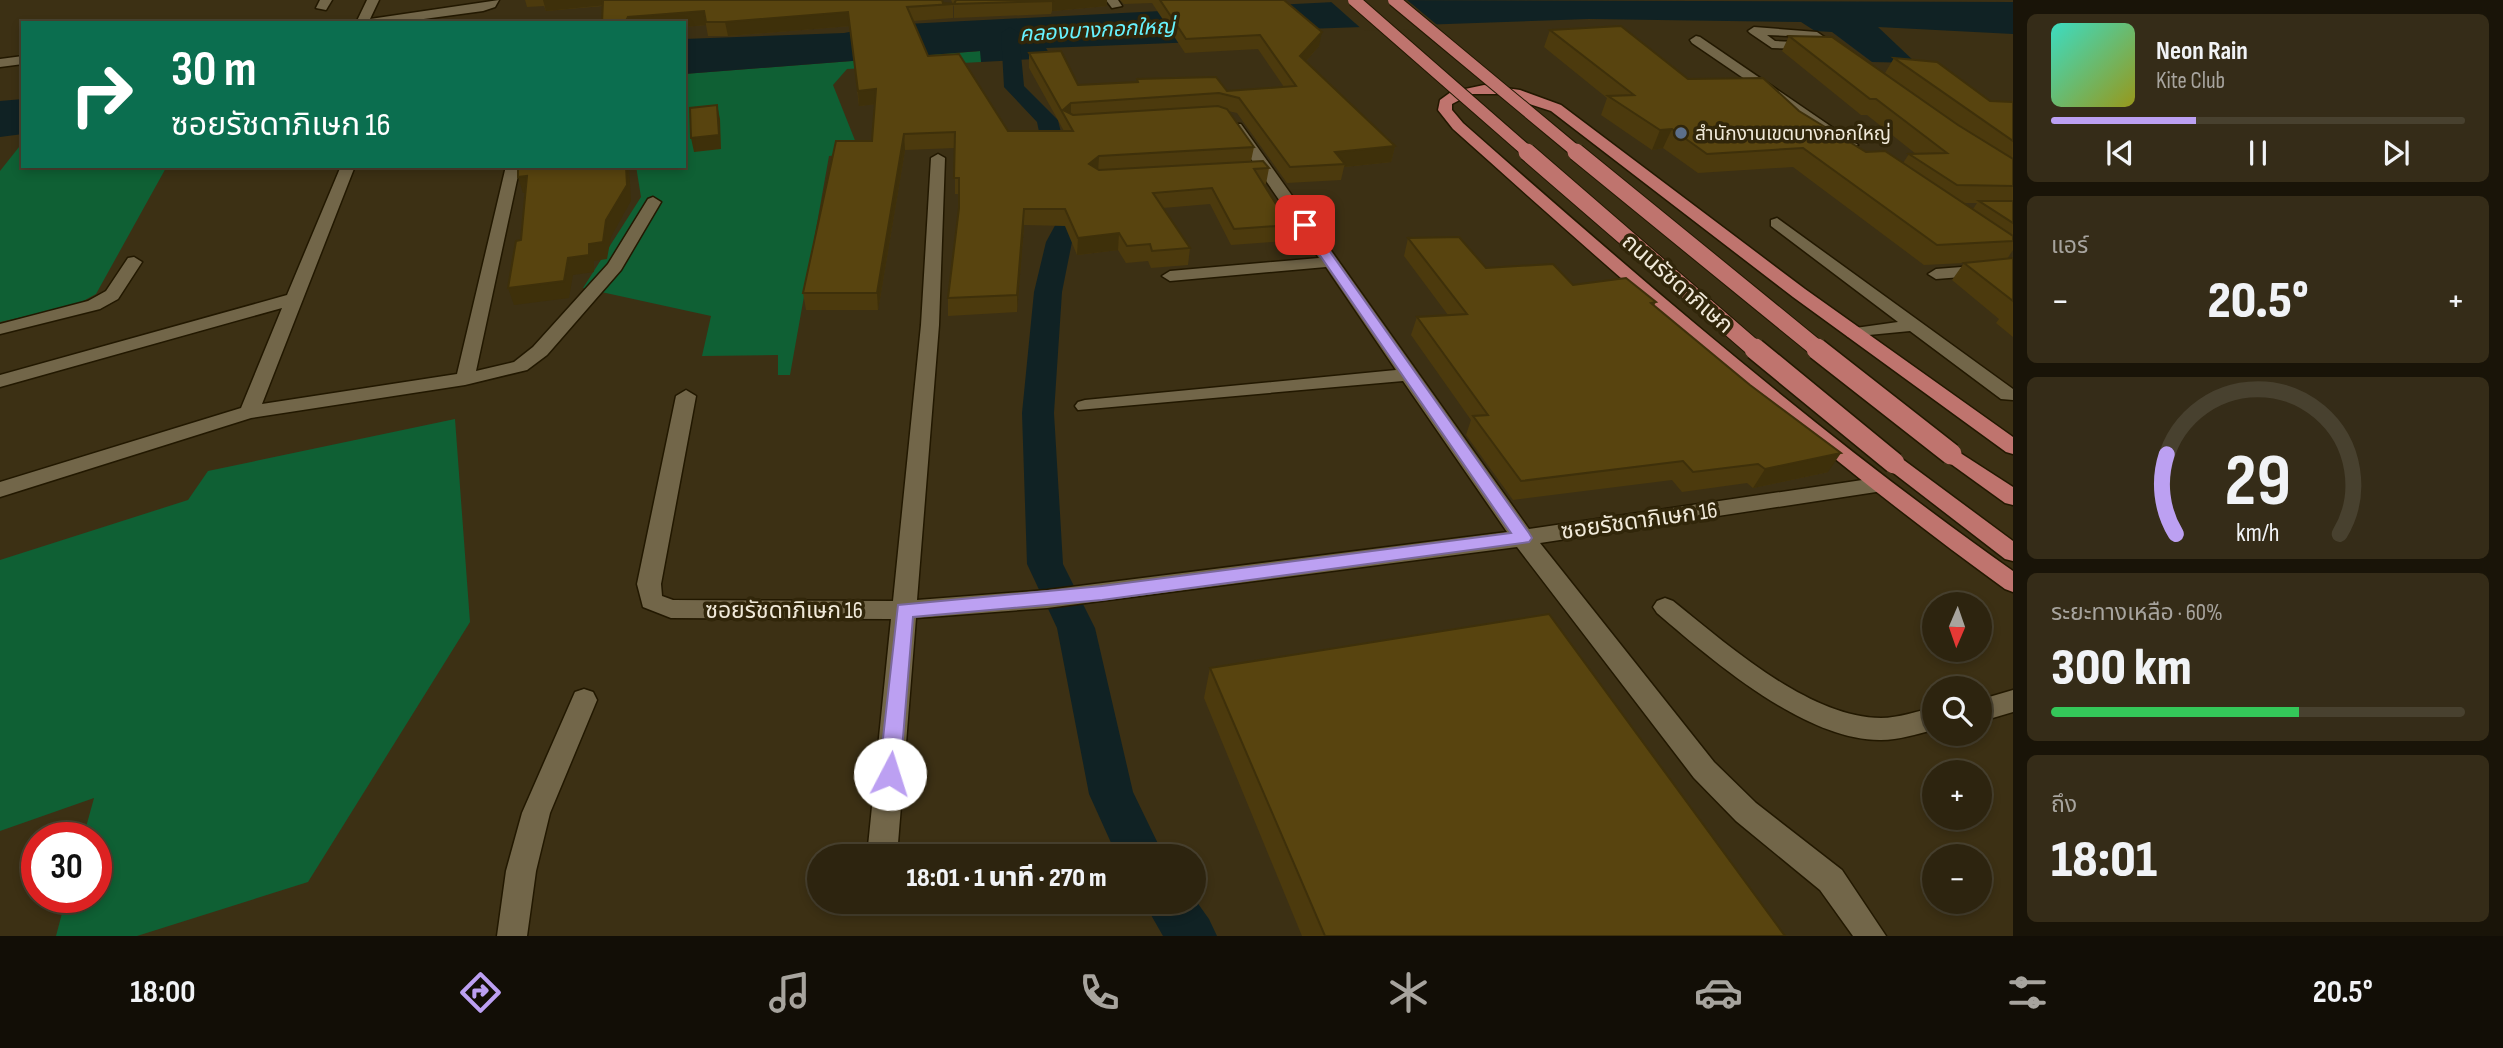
<!DOCTYPE html>
<html lang="th">
<head>
<meta charset="utf-8">
<style>
	body { margin:0; font-family:"Sofia Sans Condensed","Noto Sans Thai",sans-serif; background:#352c18; color:#f1f3f6; height:100vh; display:flex; flex-direction:column; font-size:26px; white-space:nowrap }
	* { box-sizing:border-box; margin:0 }
	p { font-size:23px; color:#a7a49e }
	.icon { flex:none; width:38px; height:38px; fill:none; stroke:currentColor; stroke-width:2; stroke-linecap:round; stroke-linejoin:round }
	.map { position:relative; flex:1; overflow:hidden }
	.panel { display:flex; flex-direction:column; gap:14px; padding:14px; background:#191408; width:490px }
	.panel>* { flex:none }
	.hud { position:absolute; left:21px; top:21px; width:665px; height:147px; border-radius:0px; box-shadow:0 4px 10px #0003,0 0 0 2px #48412f; background:#0b6e4f; color:#fff; overflow:hidden }
	.needle { width:46px; rotate:182deg }
	.fabs { position:absolute; left:1922px; top:592px; display:grid; gap:14px }
	.fabs a { display:grid; place-items:center; width:70px; height:70px; border-radius:50%; background:#2d240f; box-shadow:0 4px 10px #0003,0 0 0 2px #48412f; font-size:35px }
	.speed { position:absolute; left:21px; top:822px; display:flex; gap:14px; font-size:35px; font-weight:700; text-align:center }
	.speed>* { display:grid; place-content:center; width:91px; height:91px; border-radius:50%; background:#2d240f; box-shadow:0 4px 10px #0003,0 0 0 2px #48412f; line-height:1 }
	.speed .limit { border:10px solid #d22; background:#fff; color:#111 }
	.pin { position:absolute; display:grid; place-items:center; width:60px; height:60px; color:#fff; margin:-30px; border-radius:14px; box-shadow:0 4px 10px #0006 }
	.me { position:absolute; width:77px; margin:-38px; rotate:5deg; stroke-linejoin:round; filter:drop-shadow(0 0 5px #0008) }
	.turn { display:flex; align-items:center; gap:24px; height:147px; padding:0 35px; font-size:32px }
	.turn .icon { width:91px; height:91px; stroke-width:2.5 }
	.turn b { display:block; font-size:49px; line-height:60px }
	.big { font-size:52px; font-weight:800; line-height:1.1 }
	.panel .tile { flex:1; display:flex; flex-direction:column; justify-content:center; gap:10px; min-width:0; padding:0 24px; border-radius:10px; background:#352c18 }
	.panel .dial { align-items:center; gap:0 }
	.dial svg { height:182px; overflow:visible; fill:none; stroke:#48412f; stroke-width:7; stroke-linecap:round; text-anchor:middle }
	.dial text { fill:#f1f3f6; stroke:none }
	.song { display:flex; align-items:center; gap:21px }
	.cover { width:84px; height:84px; border-radius:10px; background:linear-gradient(135deg,hsl(170 70% 55%),hsl(60 70% 35%)) }
	.played { height:7px; border-radius:4px; background:linear-gradient(90deg,#bca0f2 35%,#48412f 35%) }
	.keys { display:flex; justify-content:space-around; direction:ltr }
	.heat { display:flex; justify-content:space-between; align-items:center; font-size:38px; direction:ltr }
	.charge { height:10px; border-radius:5px; background:linear-gradient(90deg,#34c759 60%,#48412f 0) }
	.trip { position:absolute; left:807px; top:844px; width:399px; height:70px; border-radius:35px; background:#2d240f; box-shadow:0 4px 10px #0003,0 0 0 2px #48412f; font-weight:800; line-height:70px; text-align:center }
	.menu { display:flex; height:112px; justify-content:space-around; align-items:center; background:#120e06; color:#a7a49e }
	.menu .icon { width:49px; height:49px }
	.menu .on { color:#bca0f2 }
	.menu b { font-size:32px; color:#f1f3f6 }
	main { display:flex; flex:1; min-height:0 }
	.map>svg:first-child { display:block }
	.green { fill:#0f6034 }
	.water { fill:#102224 }
	.pier { fill:#3c3014 }
	.lines { fill:none; stroke-linecap:round; stroke-linejoin:round }
	.canal { fill:#102224; fill-rule:evenodd }
	.minor-casing { stroke:#221800; stroke-width:3 }
	.primary-casing { stroke:#221800; stroke-width:3 }
	.minor { fill:#726649; fill-rule:evenodd }
	.primary { fill:#bf746e; fill-rule:evenodd }
	.primary-bridge-far2-casing { stroke:#221800; stroke-width:14; stroke-linecap:butt }
	.primary-bridge-far1-casing { stroke:#221800; stroke-width:19; stroke-linecap:butt }
	.primary-bridge-casing { stroke:#221800; stroke-width:24; stroke-linecap:butt }
	.primary-bridge-far2 { stroke:#bf746e; stroke-width:12 }
	.primary-bridge-far1 { stroke:#bf746e; stroke-width:17 }
	.primary-bridge { stroke:#bf746e; stroke-width:21 }
	.wall { fill:#4c3a0d; fill-rule:evenodd }
	.shaded-wall { fill:#3e300a }
	.building { fill:#58440f; stroke:#3e300a; stroke-width:2 }
	.route { fill:#bca0f2; stroke:#7a689d; stroke-width:2 }
	.service-dot { fill:#5c6f8a; stroke:#31260a; stroke-width:2.5 }
	.labels { text-anchor:middle; stroke-width:7; stroke-linejoin:round; paint-order:stroke }
	.far-poi-label { font-size:19px; fill:#f0e9d9; stroke:#31260a; text-anchor:start }
	.far-water-label { font-size:21px; font-style:italic; fill:#67f3ff; stroke:#31260a }
	.street-label { font-size:23px; fill:#f0e9d9; stroke:#31260a }
</style>
</head>
<body>
<main>
<div class="map">
<svg width="2013" height="936" viewBox="0 0 2013 936">
	<rect width="100%" height="100%" fill="#3c3014"/>
	<g class="green">
		<path d="M981,51v11l-134,7 -14,16 27,68 -31,3 -39,219h-12v-20l-76,1 9,-40 -128,-28 58,-91 -5,-31h48v-92z"/>
		<path d="M23,142v24h144l-71,128 -20,11 -76,17v-151z"/>
		<path d="M455,419l15,203 -162,260 -171,54h-81l10,-38h30v-60h-13l11,-40 -94,33v-271l188,-60 20,-29z"/>
	</g>
	<g class="water">
		<path d="M1374,0l639,2v32l-135,-7 38,36 -44,-1 -40,-30 -17,-1 -14,-9 -212,-3 -367,13 1,9 -177,7 6,10 -71,4 -1,-11 -296,23v-35l160,-6 43,-8z"/>
		<path d="M23,99v35l-23,3v-36z"/>
	</g>
	<path class="pier" d="M1329,0h78l35,29 -78,2z"/>
	<g class="lines">
		<g class="canal">
			<path d="M1010,27l9,6 5,53 34,34 5,21 -2,16 23,38 -2,25 -10,22 -10,50 -8,121 9,151 32,64 38,164 31,64h-47l-28,-62 -32,-166 -30,-64 -5,-151 12,-121 12,-50 12,-22 2,-25 -21,-38 2,-16 -4,-19 -33,-35 -3,-54z"/>
			<path d="M1194,898l15,21 8,17h-54l-20,-35h51z"/>
		</g>
		<defs>
			<g id="minor">
				<path d="M320,0h12l-6,10 -10,-2z"/>
				<path d="M367,0h12l-9,19 129,-19 -4,7 -12,4 -89,12h-38z"/>
				<path d="M1106,0h12l4,6 -10,2z"/>
				<path d="M1754,27l63,5 29,20 -10,3 -26,-18 -43,-2 8,6 43,2v6l-46,-1 -22,-15 -2,-2z"/>
				<path d="M1696,36l4,1 158,108 -12,3 -154,-105 -2,-3z"/>
				<path d="M23,56v8l-23,3v-8z"/>
				<path d="M1231,124h10l288,405 347,-51 8,2 3,5 -3,5 -8,2 -336,51 174,219 42,41 86,67 44,66h-33l-33,-46 -84,-69 -42,-43 -177,-231 -470,61 -131,10 -19,238h-30l24,-237 -220,-1 -28,-11 -6,-23 39,-188 10,-6 10,6 -35,188 1,12 11,4 220,1 28,-276 10,-167 7,-4 7,4 -6,167 -22,275 130,-10 460,-58 -104,-151 -325,29 -3,-4 3,-4 7,-2 311,-30 -70,-103 -156,14 -8,-5 8,-5 149,-13 -90,-131z"/>
				<path d="M341,166h14l-93,238 195,-30 49,-208h14l-44,205 38,-9 19,-15 75,-83 40,-65 5,-2 8,5 -40,68 -74,85 -20,15 -62,15 -214,33 -251,79v-15l241,-74 41,-100 -282,79v-12l287,-80z"/>
				<path d="M1777,218l236,171v11l-12,-1 -91,-68 -62,6 -3,-4 3,-4 50,-7 -127,-96v-6z"/>
				<path d="M134,257l8,5 -24,37 -18,10 -100,25v-10l88,-23 18,-10 22,-33z"/>
				<path d="M2013,263v10l-77,6 -8,-5 8,-5z"/>
				<path d="M1665,598l8,3c54,43 136,117 208,117 18,0 35,-7 53,-10v22c-18,4 -35,10 -53,10 -76,1 -169,-80 -224,-127l-4,-6 4,-6z"/>
				<path d="M584,689l9,3 4,8 -47,113 -14,58 -9,65h-30l9,-65 16,-58 53,-121z"/>
				<path d="M2013,690v22l-34,10v-22z"/>
			</g>
			<g id="primary">
				<path d="M1484,85l36,5 41,15 244,184 208,148v17l-7,-2 -213,-155 -242,-186 -52,-17h-28l-19,10v6l11,13c178,157 356,311 550,448v21l-8,-3c-195,-141 -373,-300 -552,-460l-15,-19 2,-10 11,-8z"/>
				<path d="M1951,447l62,40v18l-8,-2 -61,-44 -3,-5 3,-5z"/>
				<path d="M1894,456l7,2 112,83v20l-8,-2 -118,-91 -3,-5z"/>
			</g>
		</defs>
		<use href="#minor" class="minor-casing"/>
		<use href="#primary" class="primary-casing"/>
		<use href="#minor" class="minor"/>
		<use href="#primary" class="primary"/>
		<defs>
			<g id="primary-bridge-far2">
				<path d="M1354,0l175,153"/>
				<path d="M1394,0l184,153"/>
			</g>
			<g id="primary-bridge-far1">
				<path d="M1527,152l230,199"/>
				<path d="M1576,152l244,199"/>
			</g>
			<g id="primary-bridge">
				<path d="M1755,349l139,114"/>
				<path d="M1817,349l134,105"/>
			</g>
		</defs>
		<use href="#primary-bridge-far2" class="primary-bridge-far2-casing"/>
		<use href="#primary-bridge-far1" class="primary-bridge-far1-casing"/>
		<use href="#primary-bridge" class="primary-bridge-casing"/>
		<use href="#primary-bridge-far2" class="primary-bridge-far2"/>
		<use href="#primary-bridge-far1" class="primary-bridge-far1"/>
		<use href="#primary-bridge" class="primary-bridge"/>
	</g>
	<g class="wall">
		<path d="M525,0h417l1,3 10,1v14l-40,3 15,35 80,75h56l-35,-63v-15l49,32 59,-3v-3l90,12 57,-4 -26,-38 -73,4 -33,-50 -28,1 -4,-4h164l35,46 -13,15 89,85 -4,16 -47,5 -3,13 -54,3 -50,-70 -9,-2 26,36 -3,14 18,7 -3,16 -2,1 25,40 -3,16 -55,4 -21,-41 -47,4 27,40 -2,17 -37,3 -3,-7 -22,2 -8,-13 -41,5 -12,-29 -41,-1 -7,87 -69,4v-18l11,-90v-14h-4v-46l-50,2 -27,160h-72l-3,-17 69,-152 3,-37 -16,2 -9,-80 -122,10h-20l-2,-11 -22,2v-4l-81,-17 -57,5 -2,-5 -17,1z"/>
		<path d="M951,0h156v6l-55,5 -1,3 -97,4v-11z"/>
		<path d="M1550,30l138,49 111,32 67,41 37,11 6,-9h7l-49,-39h-6l-79,-64 7,-15 148,74 -52,-37 9,-15 96,43 23,1v148l-6,9 6,-1v79l-17,-14 3,-4 -47,-39 12,-17 -40,2 -131,-98 -95,6 -35,-25 -11,2 -51,-35 6,-17 -63,-51zM1963,203h14l-4,6z"/>
		<path d="M1408,238l78,30 87,17 83,17 -2,4 174,166 -75,16 -6,-5 -65,9 -10,-12 -159,20 -47,-65 5,-15 -60,-85 6,-18 31,-2 -44,-59z"/>
		<path d="M1210,668l575,268h-483l-98,-238z"/>
	</g>
	<g class="shaded-wall">
		<path d="M543,0h63l1,5 -61,6z"/>
		<path d="M1050,0h57v6l-55,5v-10z"/>
		<path d="M704,11l2,14 -22,2v-4h-59l3,-6z"/>
		<path d="M848,12l2,14 -122,10 -3,-14z"/>
		<path d="M1322,32l-3,14 -21,24 2,-14z"/>
		<path d="M876,89l1,15 -18,2 -1,-15z"/>
		<path d="M1071,103v15l-8,-8z"/>
		<path d="M717,105l3,14 1,30 -27,3 -3,-14z"/>
		<path d="M1672,129l-9,19 -11,2 8,-20z"/>
		<path d="M904,134l1,16 -27,160 -1,-17z"/>
		<path d="M1395,146l-4,16 -47,5 1,-3 -10,-12z"/>
		<path d="M1099,156l-1,16 -9,-8z"/>
		<path d="M626,166h3l2,35 -20,36 -4,22 -13,2v11l-21,3 -4,23 -55,7 -6,-17 60,-30 21,-14z"/>
		<path d="M527,176l5,16 -9,1 -5,-16z"/>
		<path d="M1024,209v16l-7,87v-17z"/>
		<path d="M1119,233l-1,17 -41,5 1,-17z"/>
		<path d="M1841,453l-13,19 -75,16 12,-19z"/>
	</g>
	<g class="building">
		<path d="M603,0h339l1,3 10,1 -46,3 21,49 31,-2 49,77h65l-44,-78 32,-2 17,34 60,-3 -1,-3 79,-2 11,14 69,-5 -36,-51 -74,4 -26,-39h124l38,32 -22,24 95,90 -60,6 10,12 -55,3 -51,-69 -20,-5 -148,10 -8,7 10,5 145,-9 9,3 27,38 -155,9 -10,8 10,6 164,-9 6,7 -15,1 35,56 -55,4 -22,-41 -59,5 37,55 -38,3 -2,-7 -23,2 -8,-13 -41,5 -13,-29h-41l-7,86 -69,3 11,-90v-30h-5l1,-46 -51,2 -27,159h-74l33,-152h36l4,-52 -18,2 -10,-79 -123,10h-19l-2,-11 -76,6 -3,6h-23z"/>
		<path d="M956,0h95l1,1 -98,3z"/>
		<path d="M1621,26l67,53 75,-1 36,33 67,41 19,-1 128,85v5l-76,4 -134,-97 -96,6 -35,-25 -12,1 -52,-34 26,-1 -84,-65z"/>
		<path d="M1789,36l43,1 126,88 55,34v27l-56,-1 -48,-31 38,-1 -71,-54h-6z"/>
		<path d="M1894,58l43,4 53,39 23,1v39z"/>
		<path d="M717,105l2,30 -28,3 -1,-30z"/>
		<path d="M518,166h108l1,19 -21,35 -3,22 -14,2v11l-21,3 -4,23 -56,7 8,-47 5,-1 6,-64 -9,1z"/>
		<path d="M1979,201h34v22z"/>
		<path d="M1459,237l27,31 67,-4 20,21 53,-7 30,24 -5,1 99,82 91,68 -76,16 -7,-5 -65,8 -10,-11 -162,20 -48,-65 15,-1 -71,-98 50,-3 -59,-76z"/>
		<path d="M2013,258v43l-49,-38z"/>
		<path d="M1549,614l236,322h-460l-115,-268z"/>
	</g>
	<path class="route" d="M1305,221l4,1 220,311 3,5 -3,4 -427,58 -189,17 -13,157 -3,6 -7,3 -8,-3 -3,-6 19,-169 204,-19 409,-53 -212,-308z"/>
	<circle class="service-dot" cx="1681" cy="133" r="7"/>
	<g class="labels">
		<g class="far-poi-label">
			<text x="1695" y="140">สำนักงานเขตบางกอกใหญ่</text>
		</g>
		<g class="far-water-label">
			<text transform="translate(1097 30) rotate(-3)" y="7">คลองบางกอกใหญ่</text>
		</g>
		<g class="street-label">
			<text transform="translate(1678 283) rotate(41)" y="8">ถนนรัชดาภิเษก</text>
			<text transform="translate(1639 520) rotate(-8)" y="8">ซอยรัชดาภิเษก 16</text>
			<text x="784" y="618">ซอยรัชดาภิเษก 16</text>
		</g>
	</g>
</svg>
<div class="fabs">
<a><svg class="needle" viewBox="-14 -14 28 28"><path d="M0-13l5 13h-10z" fill="#e53935"/><path d="M0 13l5-13h-10z" fill="#a7a49e"/></svg></a>
<a><svg class="icon" aria-label="search" viewBox="0 0 24 24"><circle cx="10" cy="10" r="6"/><path d="M15 15l6 6"/></svg></a>
<a>+</a>
<a>−</a>
</div>
<div class="speed"><div class="limit">30</div></div>
<div class="pin" style="left:1305px;top:225px;background:#d93025"><svg class="icon" aria-label="arrive" viewBox="0 0 24 24"><path d="M6 21V4h12l-3 4 3 4H6"/></svg></div>
<svg class="me" style="left:890px;top:774px" viewBox="-20 -20 40 40"><circle r="19" fill="#fff"/><path d="M0-13L10 11 0 6-10 11z" fill="#bca0f2"/></svg>
<div class="trip">18:01 · 1 นาที · 270 m</div>
<div class="hud">
<div class="turn"><svg class="icon" aria-label="right" viewBox="0 0 24 24"><path d="M7 20v-9h11M14 6l5 5-5 5"/></svg><div><b>30 m</b>ซอยรัชดาภิเษก 16</div></div>
</div>
</div>
<section class="panel">
<div class="tile">
<div class="song"><i class="cover"></i><div><b>Neon Rain</b><p>Kite Club</p></div></div>
<div class="played"></div>
<div class="keys"><svg class="icon" aria-label="previous" viewBox="0 0 24 24"><path d="M18 5L8 12l10 7zM5 5v14"/></svg><svg class="icon" aria-label="pause" viewBox="0 0 24 24"><path d="M8 5v14M16 5v14"/></svg><svg class="icon" aria-label="next" viewBox="0 0 24 24"><path d="M6 5l10 7-10 7zM19 5v14"/></svg></div>
</div>
<div class="tile"><p>แอร์</p>
<div class="heat"><a>−</a><b class="big">20.5°</b><a>+</a></div>
</div>
<div class="tile dial"><svg viewBox="0 0 100 80">
<path d="M14 69A42 42 0 1 1 86 69"/>
<path d="M14 69A42 42 0 0 1 10 34" stroke="#bca0f2"/>
<text x="50" y="56" font-size="32" font-weight="700">29</text>
<text x="50" y="72" font-size="11">km/h</text>
</svg></div>
<div class="tile"><p>ระยะทางเหลือ · 60%</p><b class="big">300 km</b><div class="charge"></div></div>
<div class="tile"><p>ถึง</p><b class="big">18:01</b></div>
</section>
</main>
<nav class="menu">
<b>18:00</b>
<svg class="icon on" aria-label="directions" viewBox="0 0 24 24"><path d="M12 3l9 9-9 9-9-9zM9 14v-3h6M13 9l2 2-2 2"/></svg>
<svg class="icon" aria-label="music" viewBox="0 0 24 24"><path d="M9 18V5l10-2v13"/><circle cx="6" cy="18" r="3"/><circle cx="16" cy="16" r="3"/></svg>
<svg class="icon" aria-label="phone" viewBox="0 0 24 24"><path d="M5 4h4l2 5-3 2q2 4 5 5l2-3 5 2v4C11 20 4 13 5 4z"/></svg>
<svg class="icon" aria-label="climate" viewBox="0 0 24 24"><path d="M12 3v18M4 7l16 10M4 17L20 7"/></svg>
<svg class="icon" aria-label="car" viewBox="0 0 24 24"><path d="M5 17H2v-5l4-1 3-4h7l3 4 3 1v5h-3M9 17h6M6 11h13"/><circle cx="7" cy="17" r="2"/><circle cx="17" cy="17" r="2"/></svg>
<svg class="icon" aria-label="filters" viewBox="0 0 24 24"><path d="M4 7h16M4 17h16"/><circle cx="9" cy="7" r="2"/><circle cx="15" cy="17" r="2"/></svg>
<b>20.5°</b>
</nav>
</body>
</html>
